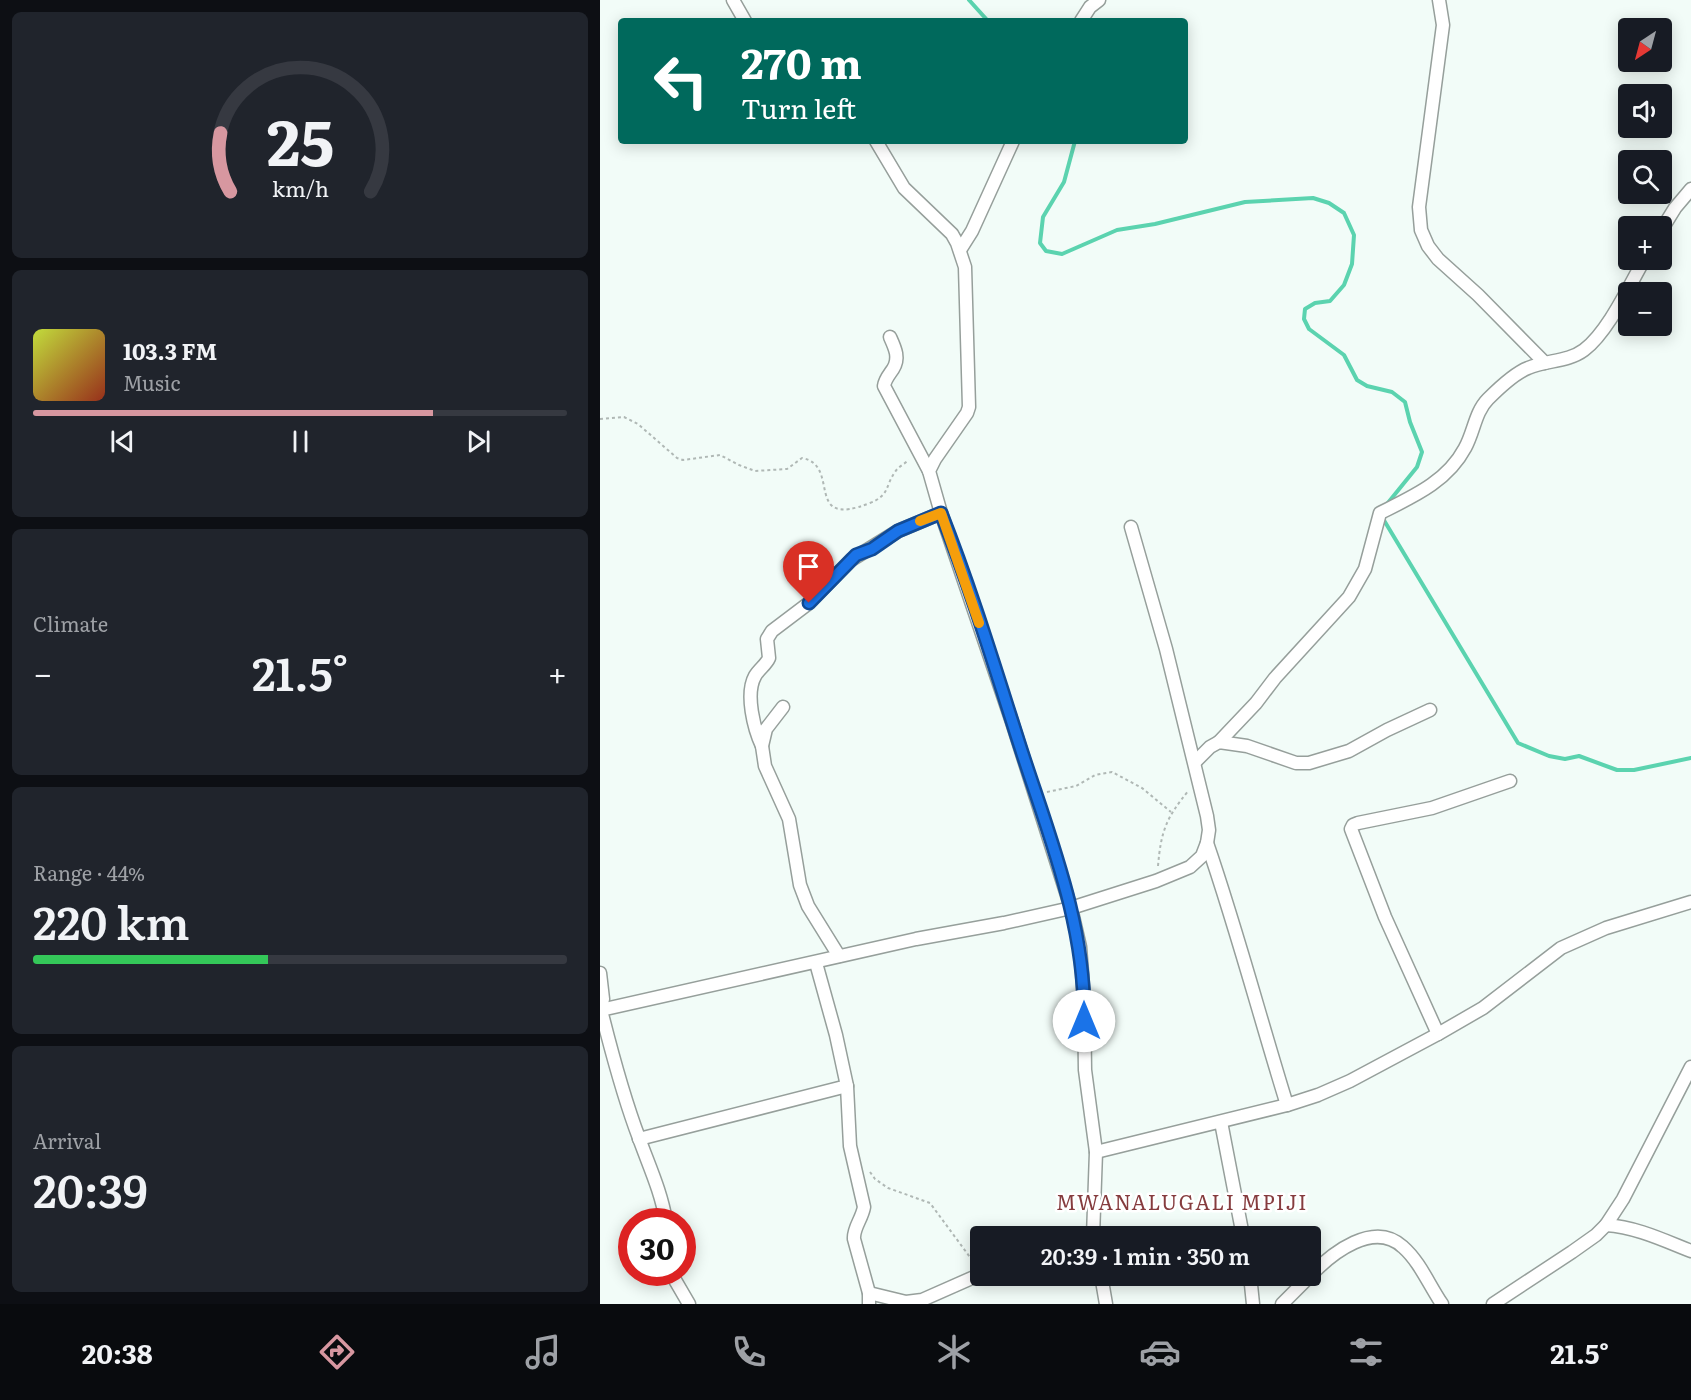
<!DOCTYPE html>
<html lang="en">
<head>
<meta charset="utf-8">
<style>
	body { margin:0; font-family:Literata,serif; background:#20242c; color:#f1f3f6; height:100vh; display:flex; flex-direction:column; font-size:22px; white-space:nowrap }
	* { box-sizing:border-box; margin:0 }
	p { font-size:20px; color:#9ea1a6 }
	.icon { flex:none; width:33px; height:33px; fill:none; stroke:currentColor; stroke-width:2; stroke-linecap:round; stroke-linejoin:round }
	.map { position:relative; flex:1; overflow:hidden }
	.drawer { display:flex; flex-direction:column; gap:12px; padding:12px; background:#0d0f14; width:600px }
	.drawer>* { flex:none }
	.banner { position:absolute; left:18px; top:18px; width:570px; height:126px; border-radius:6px; box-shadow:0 3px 15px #0003; background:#00695c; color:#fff; overflow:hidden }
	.needle { width:39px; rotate:216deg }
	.fabs { position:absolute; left:1018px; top:18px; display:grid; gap:12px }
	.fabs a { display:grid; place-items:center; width:54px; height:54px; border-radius:6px; background:#171b24; box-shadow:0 3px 15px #0003; font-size:30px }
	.speed { position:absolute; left:18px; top:1208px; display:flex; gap:12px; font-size:30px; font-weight:700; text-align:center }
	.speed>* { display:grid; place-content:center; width:78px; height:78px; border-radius:50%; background:#171b24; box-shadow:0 3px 15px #0003; line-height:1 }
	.speed .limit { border:9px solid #d22; background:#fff; color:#111 }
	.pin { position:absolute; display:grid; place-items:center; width:51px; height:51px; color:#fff; margin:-62px -26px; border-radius:50% 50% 50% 0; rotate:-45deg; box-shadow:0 0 6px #0007 }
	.pin .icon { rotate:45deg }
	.me { position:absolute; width:66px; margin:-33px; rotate:0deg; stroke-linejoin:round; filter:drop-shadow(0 0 4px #0008) }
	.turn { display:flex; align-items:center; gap:21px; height:126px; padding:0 24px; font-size:27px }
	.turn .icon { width:78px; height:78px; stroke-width:2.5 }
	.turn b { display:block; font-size:42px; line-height:51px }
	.big { font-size:45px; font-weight:600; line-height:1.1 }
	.drawer .widget { flex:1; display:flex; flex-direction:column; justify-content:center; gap:9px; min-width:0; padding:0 21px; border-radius:9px; background:#20242c }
	.drawer .dial { align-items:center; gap:0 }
	.dial svg { height:156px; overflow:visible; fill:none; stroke:#363941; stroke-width:7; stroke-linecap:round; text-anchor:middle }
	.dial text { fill:#f1f3f6; stroke:none }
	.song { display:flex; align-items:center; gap:18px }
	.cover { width:72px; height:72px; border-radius:9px; background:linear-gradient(135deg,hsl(70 70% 55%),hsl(10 70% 35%)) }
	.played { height:6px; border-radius:3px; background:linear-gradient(90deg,#d797a0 75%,#363941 75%) }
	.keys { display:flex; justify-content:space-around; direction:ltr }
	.heat { display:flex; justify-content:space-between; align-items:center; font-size:33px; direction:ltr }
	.charge { height:9px; border-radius:4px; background:linear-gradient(90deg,#34c759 44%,#363941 0) }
	.trip { position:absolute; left:370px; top:1226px; width:351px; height:60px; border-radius:6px; background:#171b24; box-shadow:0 3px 15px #0003; font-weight:600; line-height:60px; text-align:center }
	.tabs { display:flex; height:96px; justify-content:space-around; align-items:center; background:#090b0e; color:#9ea1a6 }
	.tabs .icon { width:42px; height:42px }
	.tabs .selected { color:#d797a0 }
	.tabs b { font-size:27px; color:#f1f3f6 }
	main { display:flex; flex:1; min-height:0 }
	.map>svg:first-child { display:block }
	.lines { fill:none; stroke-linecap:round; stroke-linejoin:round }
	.stream { stroke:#5bd3af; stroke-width:4 }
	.minor-casing { stroke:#969f9b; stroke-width:15 }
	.path { stroke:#b0b8b5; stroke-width:2; stroke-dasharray:3 3; stroke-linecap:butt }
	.minor { stroke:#fff; stroke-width:12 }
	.route-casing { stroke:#114b97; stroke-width:15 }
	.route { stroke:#1a73e8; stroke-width:10 }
	.slow { stroke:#f59e0b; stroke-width:10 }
	.labels { text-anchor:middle; stroke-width:5; stroke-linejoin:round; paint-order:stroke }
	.quarter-label { font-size:20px; letter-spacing:1.5px; fill:#853c3e; stroke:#fff }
</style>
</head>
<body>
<main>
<section class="drawer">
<div class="widget dial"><svg viewBox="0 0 100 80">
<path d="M14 69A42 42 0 1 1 86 69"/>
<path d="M14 69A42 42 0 0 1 9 39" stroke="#d797a0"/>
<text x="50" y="56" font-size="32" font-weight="700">25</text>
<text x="50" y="72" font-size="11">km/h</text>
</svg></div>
<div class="widget">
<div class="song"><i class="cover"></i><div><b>103.3 FM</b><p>Music</p></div></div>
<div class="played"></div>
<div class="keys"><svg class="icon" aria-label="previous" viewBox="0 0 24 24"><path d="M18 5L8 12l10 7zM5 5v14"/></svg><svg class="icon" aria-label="pause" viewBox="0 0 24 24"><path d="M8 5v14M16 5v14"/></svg><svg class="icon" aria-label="next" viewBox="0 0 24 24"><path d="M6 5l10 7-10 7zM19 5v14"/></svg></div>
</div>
<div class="widget"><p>Climate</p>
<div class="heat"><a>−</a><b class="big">21.5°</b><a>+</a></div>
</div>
<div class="widget"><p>Range · 44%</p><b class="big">220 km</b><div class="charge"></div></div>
<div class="widget"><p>Arrival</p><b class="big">20:39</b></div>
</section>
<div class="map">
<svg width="1091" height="1304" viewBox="0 0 1091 1304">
	<rect width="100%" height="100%" fill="#f2fcf8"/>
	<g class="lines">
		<g class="stream">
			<path d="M369,0l19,21"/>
			<path d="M475,141l-11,41 -21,35 -3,26 6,8 16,3 55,-24 38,-6 90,-22 68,-4 16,5 15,10 10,22 -2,29 -8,21 -14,16 -15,2 -10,6 -1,10 5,10 35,26 13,25 10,6 25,6 13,10 5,20 12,30 -5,15 -30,37"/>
			<path d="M782,517l136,226 31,13 16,3 14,-3 38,14h17l57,-12"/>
		</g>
		<defs>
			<g id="minor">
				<path d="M133,0l12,21"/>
				<path d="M839,0l4,25 -24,182 2,23 7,16 10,13 40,36 67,68"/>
				<path d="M481,21l9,-14 9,-7"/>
				<path d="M276,141l28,47 48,46 5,9 8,24 4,140 -2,6 -32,46 -6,12 12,42 71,209 59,186 9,39 4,52 1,71 11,82 -3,84"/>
				<path d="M1062,229l13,-21 16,-19"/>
				<path d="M360,250l12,-19 41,-90"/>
				<path d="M290,337c5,11 10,21 3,32 -4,6 -8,10 -9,17l45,85"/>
				<path d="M183,707l-17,22 -4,17 3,20 24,53 11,66 8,21 31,50"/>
				<path d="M619,742l37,-39 19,-25 74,-81 16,-28 15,-56c32,-16 67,-31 85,-65 9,-16 10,-36 23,-49 10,-10 27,-26 40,-31 18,-8 40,-6 56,-18 24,-18 45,-64 60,-90"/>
				<path d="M162,746c-8,-17 -17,-52 -7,-70 4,-7 11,-11 14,-18l-2,-19 5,-8 37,-28 42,-43 47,-29 43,-18"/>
				<path d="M595,762l15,-15 9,-5 28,4 49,17h13l40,-12 38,-21 43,-20"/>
				<path d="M607,843c30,87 53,175 80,262"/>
				<path d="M216,963l20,72 11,51 3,60 14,61c-2,12 -11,21 -10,32l15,54v11"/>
				<path d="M0,973l3,26 -3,12"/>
				<path d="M838,1034l-53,-117 -34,-88 2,-4 5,-2 74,-15 78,-27"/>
				<path d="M621,1122l22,114"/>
				<path d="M39,1139l208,-53"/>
				<path d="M496,1152l191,-47 31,-10 32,-14 88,-47 45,-26 78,-60 45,-20 85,-26"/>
				<path d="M66,1221c-5,-30 -17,-55 -27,-83 -16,-42 -27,-84 -38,-128l315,-71 88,-16 67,-15 85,-27 34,-14 12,-11 5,-13 2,-13 -2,-14 -41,-167 -35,-122"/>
				<path d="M1006,1225c30,2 57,15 85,26"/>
				<path d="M73,1272l2,8 14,24"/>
				<path d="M501,1275l5,29"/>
				<path d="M650,1275l3,29"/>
				<path d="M711,1275c21,-22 63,-55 92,-28 17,15 26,38 39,57"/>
				<path d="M269,1293l37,9 16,-2 59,-26"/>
				<path d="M682,1304l29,-29"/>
				<path d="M893,1304l79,-52 24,-17 10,-10 17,-26 68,-132"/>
			</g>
		</defs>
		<use href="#minor" class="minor-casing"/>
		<g class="path">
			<path d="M0,419l24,-2 14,7 39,34 6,2 37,-5 19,10 16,6 32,-2 15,-11c40,7 0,72 68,45 20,-8 15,-17 25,-31 3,-5 9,-8 14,-12"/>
			<path d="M447,792l29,-6 19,-11 17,-3 30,16 29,24"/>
			<path d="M558,866c3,-35 8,-48 31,-76"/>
			<path d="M270,1172l5,7 13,9 42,15 45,61"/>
		</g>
		<use href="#minor" class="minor"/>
	</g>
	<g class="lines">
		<defs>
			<path id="route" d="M209,603l47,-48 16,-6 26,-18 43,-18c30,76 54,155 79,233 29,90 66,179 64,275"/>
		</defs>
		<use href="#route" class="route-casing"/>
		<use href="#route" class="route"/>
		<path class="slow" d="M320,521l21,-8 38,110"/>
	</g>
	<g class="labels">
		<g class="quarter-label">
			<text x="582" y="1210">MWANALUGALI MPIJI</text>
		</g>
	</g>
</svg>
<div class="fabs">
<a><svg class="needle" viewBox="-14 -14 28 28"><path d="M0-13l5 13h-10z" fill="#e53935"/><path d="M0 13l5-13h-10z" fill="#9ea1a6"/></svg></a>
<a><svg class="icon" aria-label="sound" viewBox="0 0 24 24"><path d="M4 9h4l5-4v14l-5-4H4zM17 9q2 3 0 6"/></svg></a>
<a><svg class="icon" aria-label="search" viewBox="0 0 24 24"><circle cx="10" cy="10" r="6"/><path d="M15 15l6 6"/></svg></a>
<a>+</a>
<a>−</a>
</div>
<div class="speed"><div class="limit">30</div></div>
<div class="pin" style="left:209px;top:603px;background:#d93025"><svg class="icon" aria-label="arrive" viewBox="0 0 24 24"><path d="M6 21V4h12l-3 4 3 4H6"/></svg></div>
<svg class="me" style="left:484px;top:1021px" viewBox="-20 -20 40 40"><circle r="19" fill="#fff"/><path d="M0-13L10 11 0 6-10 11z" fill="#1a73e8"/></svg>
<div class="trip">20:39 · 1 min · 350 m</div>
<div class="banner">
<div class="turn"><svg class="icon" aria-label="left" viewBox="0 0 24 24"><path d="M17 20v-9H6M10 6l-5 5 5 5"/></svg><div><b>270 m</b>Turn left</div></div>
</div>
</div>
</main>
<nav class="tabs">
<b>20:38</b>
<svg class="icon selected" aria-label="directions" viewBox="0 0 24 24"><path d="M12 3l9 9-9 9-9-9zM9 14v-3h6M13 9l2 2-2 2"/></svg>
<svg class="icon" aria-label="music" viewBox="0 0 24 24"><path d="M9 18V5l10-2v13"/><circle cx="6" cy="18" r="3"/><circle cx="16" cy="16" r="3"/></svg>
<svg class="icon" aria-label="phone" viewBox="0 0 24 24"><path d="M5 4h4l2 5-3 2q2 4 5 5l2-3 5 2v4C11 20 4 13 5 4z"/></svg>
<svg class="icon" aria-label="climate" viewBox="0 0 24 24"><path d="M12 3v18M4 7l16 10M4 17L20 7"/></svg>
<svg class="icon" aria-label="car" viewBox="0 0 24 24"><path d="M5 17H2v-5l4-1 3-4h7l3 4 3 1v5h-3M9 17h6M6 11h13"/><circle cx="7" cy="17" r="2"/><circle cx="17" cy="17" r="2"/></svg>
<svg class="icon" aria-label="filters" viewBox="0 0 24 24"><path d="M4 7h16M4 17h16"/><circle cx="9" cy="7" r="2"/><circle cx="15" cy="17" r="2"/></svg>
<b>21.5°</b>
</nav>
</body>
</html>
